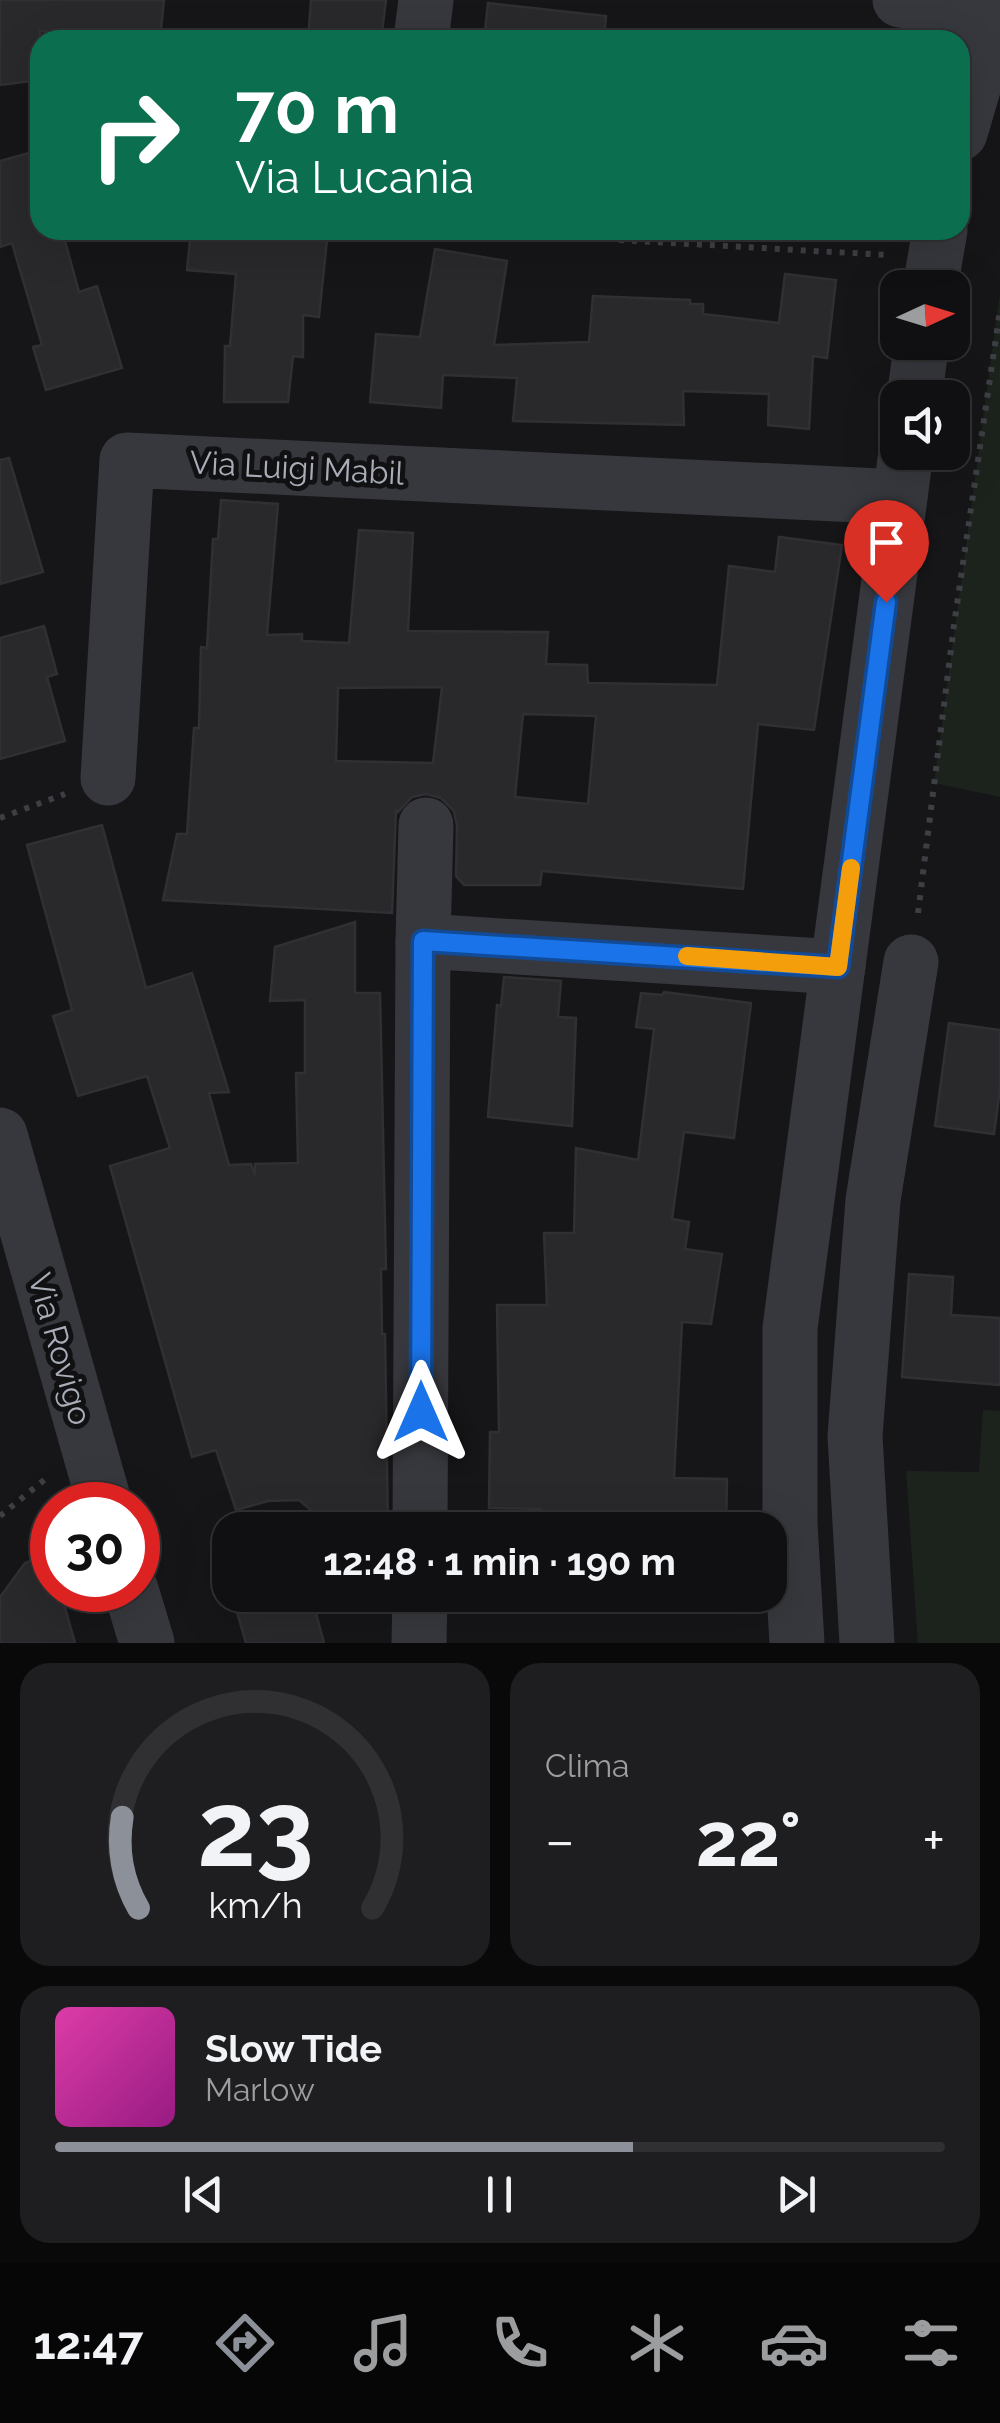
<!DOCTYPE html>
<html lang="it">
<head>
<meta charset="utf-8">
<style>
	body { margin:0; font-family:Raleway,sans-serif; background:#1e1e20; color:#f1f3f6; height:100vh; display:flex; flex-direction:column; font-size:38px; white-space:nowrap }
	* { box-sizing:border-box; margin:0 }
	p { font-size:32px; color:#9c9d9f }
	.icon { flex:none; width:55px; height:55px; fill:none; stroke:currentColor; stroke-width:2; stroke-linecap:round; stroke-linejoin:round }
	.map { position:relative; height:1643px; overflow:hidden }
	.sheet { display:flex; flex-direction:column; gap:20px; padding:20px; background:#09090a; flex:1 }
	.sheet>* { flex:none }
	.banner { position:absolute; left:30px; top:30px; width:940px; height:210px; border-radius:30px; box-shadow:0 10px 40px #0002,0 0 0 2px #303032; background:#0b6e4f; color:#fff; overflow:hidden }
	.needle { width:65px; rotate:86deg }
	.buttons { position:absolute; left:880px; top:270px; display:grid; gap:20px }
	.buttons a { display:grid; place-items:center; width:90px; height:90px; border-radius:20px; background:#101012; box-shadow:0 10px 40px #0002,0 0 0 2px #303032; font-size:50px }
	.speed { position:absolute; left:30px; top:1482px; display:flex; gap:20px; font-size:50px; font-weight:700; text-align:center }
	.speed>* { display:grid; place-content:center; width:130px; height:130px; border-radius:50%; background:#101012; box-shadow:0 10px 40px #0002,0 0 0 2px #303032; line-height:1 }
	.speed .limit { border:15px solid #d22; background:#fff; color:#111 }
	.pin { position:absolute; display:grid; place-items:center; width:85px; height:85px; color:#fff; margin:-102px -42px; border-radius:50% 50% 50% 0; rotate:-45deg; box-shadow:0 0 10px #0007 }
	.pin .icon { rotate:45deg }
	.me { position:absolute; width:110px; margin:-55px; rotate:0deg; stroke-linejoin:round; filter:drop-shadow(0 0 8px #0008) }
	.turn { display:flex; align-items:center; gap:35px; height:210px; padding:0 40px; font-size:45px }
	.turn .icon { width:130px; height:130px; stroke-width:2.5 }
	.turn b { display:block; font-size:70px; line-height:85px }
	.big { font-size:75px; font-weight:700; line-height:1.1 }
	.sheet .tile { flex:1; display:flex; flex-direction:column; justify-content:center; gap:15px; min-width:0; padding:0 35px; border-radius:30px; background:#1e1e20 }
	.sheet .dial { align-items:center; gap:0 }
	.dial svg { height:260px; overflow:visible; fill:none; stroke:#303032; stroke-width:7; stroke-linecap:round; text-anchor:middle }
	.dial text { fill:#f1f3f6; stroke:none }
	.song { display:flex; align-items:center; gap:30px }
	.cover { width:120px; height:120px; border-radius:15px; background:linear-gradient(135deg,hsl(320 70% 55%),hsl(310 70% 35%)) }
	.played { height:10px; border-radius:5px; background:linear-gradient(90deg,#8c9099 65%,#303032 65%) }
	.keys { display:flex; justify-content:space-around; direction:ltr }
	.heat { display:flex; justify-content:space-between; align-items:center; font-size:55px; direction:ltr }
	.sheet .tiles { flex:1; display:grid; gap:20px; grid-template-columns:1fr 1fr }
	.tile:last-child { grid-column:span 2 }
	.trip { position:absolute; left:212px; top:1512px; width:575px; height:100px; border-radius:30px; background:#101012; box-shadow:0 10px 40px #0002,0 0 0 2px #303032; font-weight:700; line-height:100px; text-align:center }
	.dock { display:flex; height:160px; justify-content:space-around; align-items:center; background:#060607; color:#9c9d9f }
	.dock .icon { width:70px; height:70px }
	.dock .current { color:#8c9099 }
	.dock b { font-size:45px; color:#f1f3f6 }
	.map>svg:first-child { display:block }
	.green { fill:#1c231d }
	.building { fill:#29292c; stroke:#303034; stroke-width:2.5; fill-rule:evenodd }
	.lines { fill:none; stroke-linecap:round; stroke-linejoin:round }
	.path { stroke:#3d3f44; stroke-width:6; stroke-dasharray:5 8; stroke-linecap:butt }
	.minor { stroke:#37383d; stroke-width:55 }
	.route-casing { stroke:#114b97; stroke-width:25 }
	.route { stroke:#1a73e8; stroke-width:18 }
	.slow { stroke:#f59e0b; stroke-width:18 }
	.labels { text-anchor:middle; stroke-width:10; stroke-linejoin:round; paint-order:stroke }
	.street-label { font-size:32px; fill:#a8adb8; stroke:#111113 }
</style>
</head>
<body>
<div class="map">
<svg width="1000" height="1643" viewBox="0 0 1000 1643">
	<rect width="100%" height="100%" fill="#161618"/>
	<g class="green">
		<path d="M1000,293v504l-66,-14z"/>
		<path d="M983,1410l17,1v232h-82l-12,-172 73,1z"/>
	</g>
	<g class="building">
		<path d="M0,0h164l-4,40h-44l-76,-9v49l-40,5z"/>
		<path d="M311,0h75l-5,40h-73z"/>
		<path d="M488,3l118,13 -2,24h-120z"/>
		<path d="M40,150v80h22l17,62 18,-6 25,82 -76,22 -13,-43 9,-2 -30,-102 -12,4v-86z"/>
		<path d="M191,230h137l-9,87 -16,-2v42l-10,-1 -5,46h-64l1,-56h5l6,-72 -49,-4z"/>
		<path d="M435,249l72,12 -13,84 95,-3 4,-46 97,4v4h13v10l76,9 6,-49 51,6 -9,78 -14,-2 -4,73 -41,-4 1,-31 -86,-3 1,34 -171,-4 4,-43 -74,-3 -2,33 -71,-6 6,-68 44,3z"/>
		<path d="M9,458l34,114 -43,12v-124z"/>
		<path d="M221,500l57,4 -11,131 35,-1v7l47,2 10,-113 54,3 -5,98 140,1 -2,32 41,1 1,18 129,2 12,-119 46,6 4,-35 63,8 -28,185 -56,-6 -15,165 -201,-18 -2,14h-76l-8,-9 1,-50 -3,-15 -13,-13 -15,-4 -14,3 -14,15 -2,-2 -4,103 -229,-13 14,-66h10l7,-106h5l2,-81 6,1 6,-109h5zM442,687l-9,76 -97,-2 2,-73zM523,714l73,2 -8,88 -73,-7z"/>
		<path d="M44,626l13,48 -10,3 18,64 -65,18v-121z"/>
		<path d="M102,825l44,163 46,-15 37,119 -20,1 20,72 22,-1 4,11v-11l43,-1 -2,-90h9v-73l-35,1 5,-54 80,-25v71h25l6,276h-5l1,65h3l3,196h-64l-1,-10 -24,-20 -31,1 -32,9 -20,-60 -24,7 -82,-291 60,-18 -23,-72 -69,20 -25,-80 19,-6 -45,-165z"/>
		<path d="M504,977l57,4 -3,36 18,1 -4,108 -84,-9 9,-112 4,1z"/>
		<path d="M664,992l87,11 -17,135 -50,-6 -12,87 17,3 -4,27 37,5 -11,70 -29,-2 -8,156 53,1 -1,51h-185v-21l-52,-1 1,-76h9l-2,-127h50l-3,-72h30l2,-85 62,12 16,-131 -18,-2 5,-34 21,2z"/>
		<path d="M949,1023l51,7v59l-6,45 -59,-8z"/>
		<path d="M909,1274l44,3 -2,38 49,3v67l-98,-8z"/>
		<path d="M49,1554l3,36h8l15,53h-75v-46l25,-34z"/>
		<path d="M232,1595h79l13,48h-78z"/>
	</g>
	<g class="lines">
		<g class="path">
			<path d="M619,240l268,15"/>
			<path d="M0,818l65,-24"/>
			<path d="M918,913l36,-288 46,-315"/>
			<path d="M0,1516l49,-40"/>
		</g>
		<g class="minor">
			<path d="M900,0l94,12"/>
			<path d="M421,40l5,-40"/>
			<path d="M960,133l39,-133"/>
			<path d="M930,288l10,-58"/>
			<path d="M914,398l8,-56"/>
			<path d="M108,778l19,-318 773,37"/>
			<path d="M423,941l3,-116"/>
			<path d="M0,1135l105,370"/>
			<path d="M420,1530l3,-589 415,26"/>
			<path d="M131,1590l16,53"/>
			<path d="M419,1643l1,-48"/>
			<path d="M797,1643l-7,-119v-196l116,-876"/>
			<path d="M867,1643l-12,-207 18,-236 38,-238"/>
		</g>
	</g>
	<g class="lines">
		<defs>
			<path id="route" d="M421,1412l2,-471 415,26 48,-365"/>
		</defs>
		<use href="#route" class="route-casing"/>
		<use href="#route" class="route"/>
		<path class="slow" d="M687,956l151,11 13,-99"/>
	</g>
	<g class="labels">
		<g class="street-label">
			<text transform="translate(297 468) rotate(3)" y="11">Via Luigi Mabil</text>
			<text transform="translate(60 1349) rotate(74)" y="11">Via Rovigo</text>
		</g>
	</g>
</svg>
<div class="buttons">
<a><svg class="needle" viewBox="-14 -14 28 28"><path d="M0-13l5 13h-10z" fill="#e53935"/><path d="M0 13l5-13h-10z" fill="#9c9d9f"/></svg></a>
<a><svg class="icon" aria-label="sound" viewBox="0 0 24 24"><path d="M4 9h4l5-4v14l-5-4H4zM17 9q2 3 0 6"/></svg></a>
</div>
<div class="speed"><div class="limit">30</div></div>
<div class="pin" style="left:886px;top:602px;background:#d93025"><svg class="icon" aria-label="arrive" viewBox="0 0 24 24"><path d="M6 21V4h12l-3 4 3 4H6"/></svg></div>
<svg class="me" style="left:421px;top:1412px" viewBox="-20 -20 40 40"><path d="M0-17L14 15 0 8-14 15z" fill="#1a73e8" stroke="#fff" stroke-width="4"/></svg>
<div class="trip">12:48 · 1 min · 190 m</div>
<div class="banner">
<div class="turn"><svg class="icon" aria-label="right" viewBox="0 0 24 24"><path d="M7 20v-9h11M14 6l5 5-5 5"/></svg><div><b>70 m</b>Via Lucania</div></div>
</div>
</div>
<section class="sheet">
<div class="tiles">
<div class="tile dial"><svg viewBox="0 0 100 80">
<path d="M14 69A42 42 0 1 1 86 69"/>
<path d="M14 69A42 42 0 0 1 9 41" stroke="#8c9099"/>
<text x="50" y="56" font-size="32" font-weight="700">23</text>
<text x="50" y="72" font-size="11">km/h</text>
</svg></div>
<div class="tile"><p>Clima</p>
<div class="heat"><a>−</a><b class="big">22°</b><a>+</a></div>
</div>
<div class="tile">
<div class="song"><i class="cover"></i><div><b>Slow Tide</b><p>Marlow</p></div></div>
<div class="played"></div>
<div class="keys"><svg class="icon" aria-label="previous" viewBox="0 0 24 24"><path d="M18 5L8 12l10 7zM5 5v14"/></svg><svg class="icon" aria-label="pause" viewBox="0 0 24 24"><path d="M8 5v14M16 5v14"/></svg><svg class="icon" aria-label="next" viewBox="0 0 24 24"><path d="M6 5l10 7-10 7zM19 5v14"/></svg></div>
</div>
</div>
</section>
<nav class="dock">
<b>12:47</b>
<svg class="icon current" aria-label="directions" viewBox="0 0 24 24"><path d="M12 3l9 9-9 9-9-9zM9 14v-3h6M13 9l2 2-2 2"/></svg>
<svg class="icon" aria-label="music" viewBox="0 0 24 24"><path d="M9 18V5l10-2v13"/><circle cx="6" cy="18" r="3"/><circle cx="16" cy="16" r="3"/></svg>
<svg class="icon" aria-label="phone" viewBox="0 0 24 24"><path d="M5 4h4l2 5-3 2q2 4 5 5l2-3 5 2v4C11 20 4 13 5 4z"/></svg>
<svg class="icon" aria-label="climate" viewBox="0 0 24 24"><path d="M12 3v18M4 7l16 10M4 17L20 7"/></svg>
<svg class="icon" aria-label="car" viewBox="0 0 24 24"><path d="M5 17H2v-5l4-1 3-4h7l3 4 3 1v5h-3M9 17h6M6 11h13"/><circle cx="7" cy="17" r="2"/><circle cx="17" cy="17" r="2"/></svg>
<svg class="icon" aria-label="filters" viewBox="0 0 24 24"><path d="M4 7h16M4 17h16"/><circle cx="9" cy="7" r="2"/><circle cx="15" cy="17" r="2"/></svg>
</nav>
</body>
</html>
